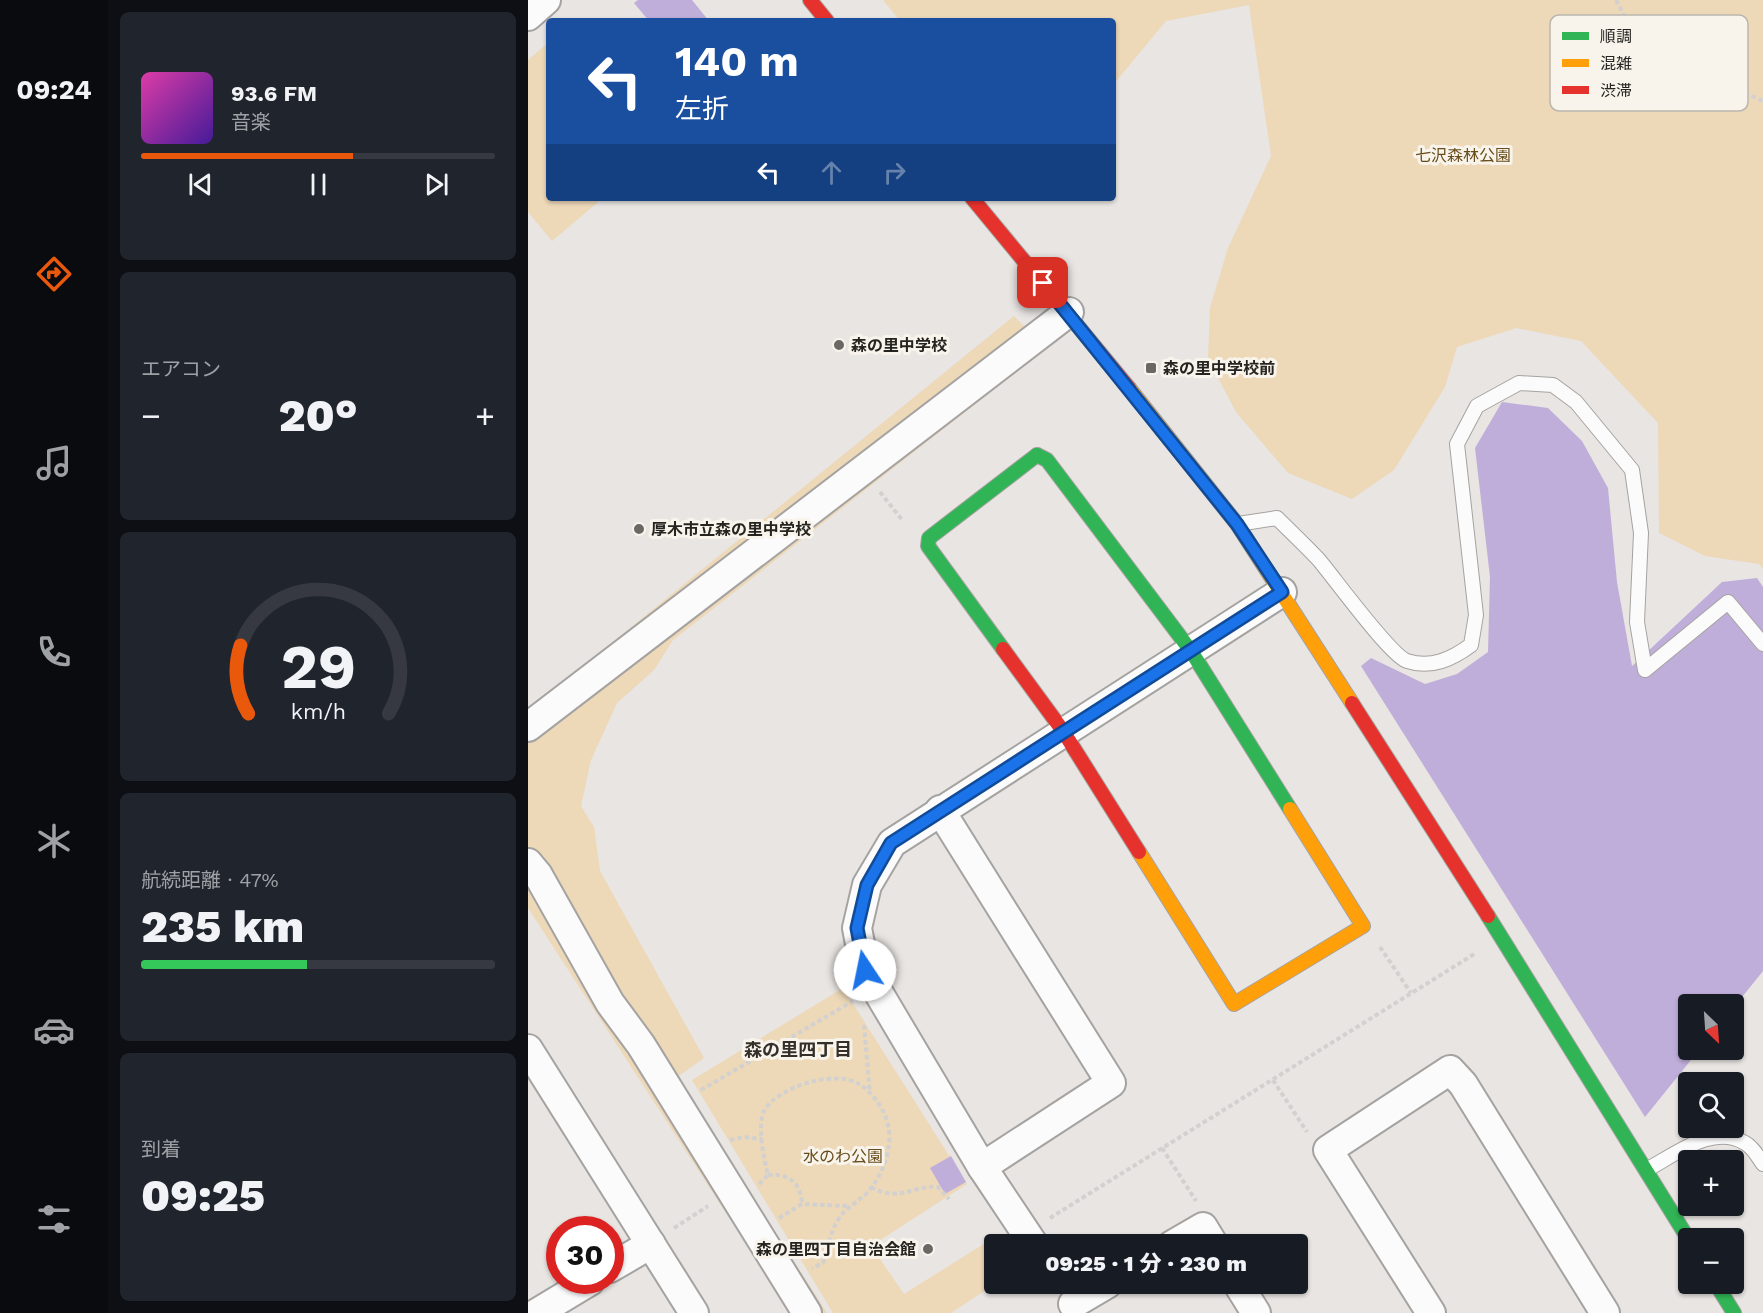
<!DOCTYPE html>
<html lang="ja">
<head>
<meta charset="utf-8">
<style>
	body { margin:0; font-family:"Work Sans","Noto Sans JP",sans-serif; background:#20242c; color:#f1f3f6; height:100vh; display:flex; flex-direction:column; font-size:22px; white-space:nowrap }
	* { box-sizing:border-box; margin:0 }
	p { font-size:20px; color:#9ea1a6 }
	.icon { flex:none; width:33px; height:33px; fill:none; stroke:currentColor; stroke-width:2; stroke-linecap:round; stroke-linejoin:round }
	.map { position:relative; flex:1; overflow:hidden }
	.drawer { display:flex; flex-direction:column; gap:12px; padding:12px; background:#0d0f14; width:420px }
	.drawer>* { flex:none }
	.guide { position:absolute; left:18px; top:18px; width:570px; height:183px; border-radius:6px; box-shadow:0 2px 4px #0004; background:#1a4fa0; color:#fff; overflow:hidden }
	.needle { width:39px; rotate:155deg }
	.tools { position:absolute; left:1150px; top:994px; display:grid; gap:12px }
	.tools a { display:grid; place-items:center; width:66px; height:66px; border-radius:6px; background:#171b24; box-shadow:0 2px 4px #0004; font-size:30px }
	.speed { position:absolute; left:18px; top:1216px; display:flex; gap:12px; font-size:30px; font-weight:700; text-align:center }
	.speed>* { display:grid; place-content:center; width:78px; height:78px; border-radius:50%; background:#171b24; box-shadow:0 2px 4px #0004; line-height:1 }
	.speed .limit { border:9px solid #d22; background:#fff; color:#111 }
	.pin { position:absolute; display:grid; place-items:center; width:51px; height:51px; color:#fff; margin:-26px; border-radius:12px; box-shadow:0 3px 9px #0006 }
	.me { position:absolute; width:66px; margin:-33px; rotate:349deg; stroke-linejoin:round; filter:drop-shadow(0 0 4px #0008) }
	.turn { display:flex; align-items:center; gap:21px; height:126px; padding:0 30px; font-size:27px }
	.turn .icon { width:78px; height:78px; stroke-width:2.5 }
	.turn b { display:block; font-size:42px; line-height:51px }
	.lanes { display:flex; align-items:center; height:57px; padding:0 30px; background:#0003; justify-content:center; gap:30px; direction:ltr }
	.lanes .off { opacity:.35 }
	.big { font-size:45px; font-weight:800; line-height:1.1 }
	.drawer .card { flex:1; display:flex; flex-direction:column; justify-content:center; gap:9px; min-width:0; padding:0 21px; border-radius:9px; background:#20242c }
	.drawer .dial { align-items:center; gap:0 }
	.dial svg { height:156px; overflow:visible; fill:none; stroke:#363941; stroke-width:7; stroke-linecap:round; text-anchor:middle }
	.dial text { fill:#f1f3f6; stroke:none }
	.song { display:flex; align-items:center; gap:18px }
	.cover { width:72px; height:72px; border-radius:9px; background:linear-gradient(135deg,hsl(320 70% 55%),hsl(260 70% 35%)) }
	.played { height:6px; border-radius:3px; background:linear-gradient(90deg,#ea580c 60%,#363941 60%) }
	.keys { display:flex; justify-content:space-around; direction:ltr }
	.heat { display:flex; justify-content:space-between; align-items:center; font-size:33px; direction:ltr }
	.charge { height:9px; border-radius:4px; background:linear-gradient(90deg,#34c759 47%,#363941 0) }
	.trip { position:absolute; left:456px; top:1234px; width:324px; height:60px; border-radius:6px; background:#171b24; box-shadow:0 2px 4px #0004; font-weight:800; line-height:60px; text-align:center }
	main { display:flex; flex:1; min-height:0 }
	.tab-bar { display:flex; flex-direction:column; width:108px; justify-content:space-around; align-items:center; background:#090b0e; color:#9ea1a6 }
	.tab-bar .icon { width:42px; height:42px }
	.tab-bar .active { color:#ea580c }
	.tab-bar b { font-size:27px; color:#f1f3f6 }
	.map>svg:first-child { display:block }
	.green { fill:#edd8b8 }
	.water { fill:#c0aeda }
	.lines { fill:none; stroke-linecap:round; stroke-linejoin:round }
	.lane-casing { stroke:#a5a3a1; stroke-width:16 }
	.street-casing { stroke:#a5a3a1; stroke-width:32 }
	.fast-casing { stroke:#a5a3a1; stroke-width:16 }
	.slow-casing { stroke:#a5a3a1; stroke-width:16 }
	.jam-casing { stroke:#a5a3a1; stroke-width:16 }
	.path { stroke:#d2d1cf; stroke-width:4; stroke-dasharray:4.5 3; stroke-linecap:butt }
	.lane { stroke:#fcfbfb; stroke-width:14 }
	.street { stroke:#fcfbfb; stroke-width:28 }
	.fast { stroke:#30b455; stroke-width:14 }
	.slow { stroke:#ff9f0a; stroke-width:14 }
	.jam { stroke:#e5322d; stroke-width:14 }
	.route-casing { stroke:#114b97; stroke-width:15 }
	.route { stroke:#1a73e8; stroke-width:10 }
	.poi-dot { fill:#6a6865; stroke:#f9f4eb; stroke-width:2 }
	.labels { text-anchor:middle; stroke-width:6; stroke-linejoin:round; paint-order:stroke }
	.park-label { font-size:16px; fill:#674c19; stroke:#f9f4eb }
	.poi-label { font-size:16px; font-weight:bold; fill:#262421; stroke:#f9f4eb; text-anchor:start }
	.neighbourhood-label { font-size:18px; font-weight:bold; fill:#343029; stroke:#f9f4eb }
	.key { fill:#f9f4eb; stroke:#bab6ae; stroke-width:1.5 }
	.key-label { font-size:16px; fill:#262421 }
</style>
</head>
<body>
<main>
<nav class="tab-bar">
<b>09:24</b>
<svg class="icon active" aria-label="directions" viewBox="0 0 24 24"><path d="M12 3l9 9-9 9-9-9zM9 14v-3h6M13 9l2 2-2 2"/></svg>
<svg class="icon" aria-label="music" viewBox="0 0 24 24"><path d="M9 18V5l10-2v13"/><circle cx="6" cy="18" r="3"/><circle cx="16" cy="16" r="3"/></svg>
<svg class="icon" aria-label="phone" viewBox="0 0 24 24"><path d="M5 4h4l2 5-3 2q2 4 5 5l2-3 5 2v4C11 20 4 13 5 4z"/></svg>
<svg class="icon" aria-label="climate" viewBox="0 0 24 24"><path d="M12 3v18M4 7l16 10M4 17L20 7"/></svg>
<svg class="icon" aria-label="car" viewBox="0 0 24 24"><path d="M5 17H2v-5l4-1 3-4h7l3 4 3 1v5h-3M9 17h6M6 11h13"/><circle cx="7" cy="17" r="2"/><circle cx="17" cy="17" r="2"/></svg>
<svg class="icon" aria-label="filters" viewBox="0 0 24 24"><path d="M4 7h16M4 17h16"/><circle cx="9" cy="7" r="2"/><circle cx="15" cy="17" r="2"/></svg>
</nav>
<section class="drawer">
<div class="card">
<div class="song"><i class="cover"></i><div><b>93.6 FM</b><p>音楽</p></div></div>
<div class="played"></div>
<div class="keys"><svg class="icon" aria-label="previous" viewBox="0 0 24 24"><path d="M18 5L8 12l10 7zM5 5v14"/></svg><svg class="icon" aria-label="pause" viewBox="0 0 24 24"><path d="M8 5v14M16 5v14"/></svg><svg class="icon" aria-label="next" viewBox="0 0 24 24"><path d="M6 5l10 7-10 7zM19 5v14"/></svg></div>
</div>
<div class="card"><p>エアコン</p>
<div class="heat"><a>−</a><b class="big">20°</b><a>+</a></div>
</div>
<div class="card dial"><svg viewBox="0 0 100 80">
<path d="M14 69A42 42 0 1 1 86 69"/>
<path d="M14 69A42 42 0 0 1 10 34" stroke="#ea580c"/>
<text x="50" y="56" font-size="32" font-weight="700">29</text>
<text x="50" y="72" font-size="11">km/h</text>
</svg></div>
<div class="card"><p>航続距離 · 47%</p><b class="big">235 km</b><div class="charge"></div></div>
<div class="card"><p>到着</p><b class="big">09:25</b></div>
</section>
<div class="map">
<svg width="1235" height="1313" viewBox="0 0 1235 1313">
	<rect width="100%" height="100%" fill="#e8e5e2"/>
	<g class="green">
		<path d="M355,0h880v569l-4,-5 -54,-8 -46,-23 -1,-110 -77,-82 -65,-13 -59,19 -12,40 -51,83 -42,29 -64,-26 -52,-61 -28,-53 2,-51 18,-60 43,-92 -22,-151 -83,16 -53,64v-64h-213z"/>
		<path d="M21,42v156h54l-51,43 -24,-29v-152z"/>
		<path d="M486,316l32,33 -373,291 -19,30 -37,33 -26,57 -10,46 13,21 6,44 104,187 -31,22 29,37 125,196h-36l-263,-405v-197z"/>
		<path d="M315,988l124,196 -96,62 33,48 94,-59 6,10h-10l1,39 -44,29h-118l-141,-233z"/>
	</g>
	<g class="water">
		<path d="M110,0h54l17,21h-60l-15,-18z"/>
		<path d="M974,402l46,6 34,33 26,47 9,94 15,84 90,-84 35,-4 6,9v384l-29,36v-2h-45v45h10l-54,67 -284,-451 10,-8 54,26 32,-10 31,-22 2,-75 -15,-129z"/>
		<path d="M423,1156l15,26 -21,12 -15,-26z"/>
	</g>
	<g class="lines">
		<defs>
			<g id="lane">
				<path d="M710,524l39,-6c14,14 29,28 42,42 16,19 71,95 88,101 24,8 45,-2 64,-16l5,-30 -19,-171 20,-38 42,-23 34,2 23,17 56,68 9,63 -4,89 8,48 83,-68 35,42"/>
				<path d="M1118,1170c29,-15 67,-47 99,-27 8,4 13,14 18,21"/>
			</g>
			<g id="street">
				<path d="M0,16l18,-16"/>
				<path d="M0,727l541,-415"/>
				<path d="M412,810l171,273 -129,84"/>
				<path d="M0,863l10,12 72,128 31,42 166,268"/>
				<path d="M0,1049l166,264"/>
				<path d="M506,1245l-52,-78 -117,-197 -8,-42 10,-43 25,-42 390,-251"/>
				<path d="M644,1245l31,-18 11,18"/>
				<path d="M82,1268l41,-24"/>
				<path d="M710,1284l18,29"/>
				<path d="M545,1304l34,-20"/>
				<path d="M9,1313l53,-32"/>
				<path d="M903,1313l-103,-163 122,-80 13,14 142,229"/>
			</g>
			<g id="fast">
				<path d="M509,455l10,5 144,191 99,158"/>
				<path d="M475,649l-75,-103 1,-8 108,-83"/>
				<path d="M960,916l201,324"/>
				<path d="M1188,1284l18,29"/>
			</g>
			<g id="slow">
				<path d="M601,388l108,136 115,179"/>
				<path d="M611,852l95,152 129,-78 -73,-117"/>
			</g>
			<g id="jam">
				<path d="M282,0l17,21"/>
				<path d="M444,198l157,190"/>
				<path d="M475,649l60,82 76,121"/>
				<path d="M824,703l136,213"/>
			</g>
		</defs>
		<use href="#lane" class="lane-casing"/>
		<use href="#street" class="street-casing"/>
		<use href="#fast" class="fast-casing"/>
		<use href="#slow" class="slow-casing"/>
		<use href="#jam" class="jam-casing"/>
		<g class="path">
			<path d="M1088,0l19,36 26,20 102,45"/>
			<path d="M352,492l23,29"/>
			<path d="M852,947l31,46"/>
			<path d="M336,1025l6,69"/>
			<path d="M745,1080l34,52"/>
			<path d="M173,1090l152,-89"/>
			<path d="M202,1140l14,-3 18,2"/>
			<path d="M634,1148l34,53"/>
			<path d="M240,1175c21,-2 33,8 34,29"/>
			<path d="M231,1184l9,-9c-4,-15 -11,-50 -4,-64 13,-24 71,-42 95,-27 9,5 19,17 24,27 14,26 3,60 -15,81 -10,10 -22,15 -30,28 -8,12 -10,30 -15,43l-11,5"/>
			<path d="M343,1187c28,16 41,-2 67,0l11,12"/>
			<path d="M251,1218l23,-14 46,2"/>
			<path d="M522,1218l426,-265"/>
			<path d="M146,1228l34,-22"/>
		</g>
		<use href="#lane" class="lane"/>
		<use href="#street" class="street"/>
		<use href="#fast" class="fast"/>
		<use href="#slow" class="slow"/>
		<use href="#jam" class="jam"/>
	</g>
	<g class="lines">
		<defs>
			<path id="route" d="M337,970l-8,-42 10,-43 24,-42 391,-251 -45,-68 -194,-241"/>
		</defs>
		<use href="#route" class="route-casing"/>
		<use href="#route" class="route"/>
	</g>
	<g class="poi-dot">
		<circle cx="311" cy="345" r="6"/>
		<rect x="617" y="362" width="12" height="12" rx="3"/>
		<circle cx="111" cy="529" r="6"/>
		<circle cx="400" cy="1249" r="6"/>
	</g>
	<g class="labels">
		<g class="park-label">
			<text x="935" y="161">七沢森林公園</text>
			<text x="315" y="1162">水のわ公園</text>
		</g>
		<g class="poi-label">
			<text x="323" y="351">森の里中学校</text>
			<text x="635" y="374">森の里中学校前</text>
			<text x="123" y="535">厚木市立森の里中学校</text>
			<text x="388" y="1255" text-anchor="end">森の里四丁目自治会館</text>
		</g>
		<g class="neighbourhood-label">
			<text x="270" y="1056">森の里四丁目</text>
		</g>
	</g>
	<rect x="1022" y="15" width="198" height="96" rx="9" class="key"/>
	<rect x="1034" y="32" width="27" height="8" fill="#30b455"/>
	<rect x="1034" y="59" width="27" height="8" fill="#ff9f0a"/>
	<rect x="1034" y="86" width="27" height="8" fill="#e5322d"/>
	<g class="key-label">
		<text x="1072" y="42">順調</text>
		<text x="1072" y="69">混雑</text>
		<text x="1072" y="96">渋滞</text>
	</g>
</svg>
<div class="tools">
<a><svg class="needle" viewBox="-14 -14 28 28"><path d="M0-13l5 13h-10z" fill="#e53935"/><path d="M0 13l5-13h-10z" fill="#9ea1a6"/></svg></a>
<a><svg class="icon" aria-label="search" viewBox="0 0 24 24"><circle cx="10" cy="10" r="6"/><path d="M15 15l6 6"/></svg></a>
<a>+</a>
<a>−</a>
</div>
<div class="speed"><div class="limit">30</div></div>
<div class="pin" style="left:515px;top:283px;background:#d93025"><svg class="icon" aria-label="arrive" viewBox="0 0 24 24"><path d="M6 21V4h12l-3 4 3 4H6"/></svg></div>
<svg class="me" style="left:337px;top:970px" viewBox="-20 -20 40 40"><circle r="19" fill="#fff"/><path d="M0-13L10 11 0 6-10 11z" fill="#1a73e8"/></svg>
<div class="trip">09:25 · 1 分 · 230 m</div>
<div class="guide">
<div class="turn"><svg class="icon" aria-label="left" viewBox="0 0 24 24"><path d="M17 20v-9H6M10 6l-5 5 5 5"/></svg><div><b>140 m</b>左折</div></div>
<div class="lanes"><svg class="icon" aria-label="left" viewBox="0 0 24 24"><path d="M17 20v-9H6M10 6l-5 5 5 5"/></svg><svg class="icon off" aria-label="ahead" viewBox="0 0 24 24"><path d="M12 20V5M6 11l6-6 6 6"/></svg><svg class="icon off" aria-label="right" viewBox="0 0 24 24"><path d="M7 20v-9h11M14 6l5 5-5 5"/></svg></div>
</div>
</div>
</main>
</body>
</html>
